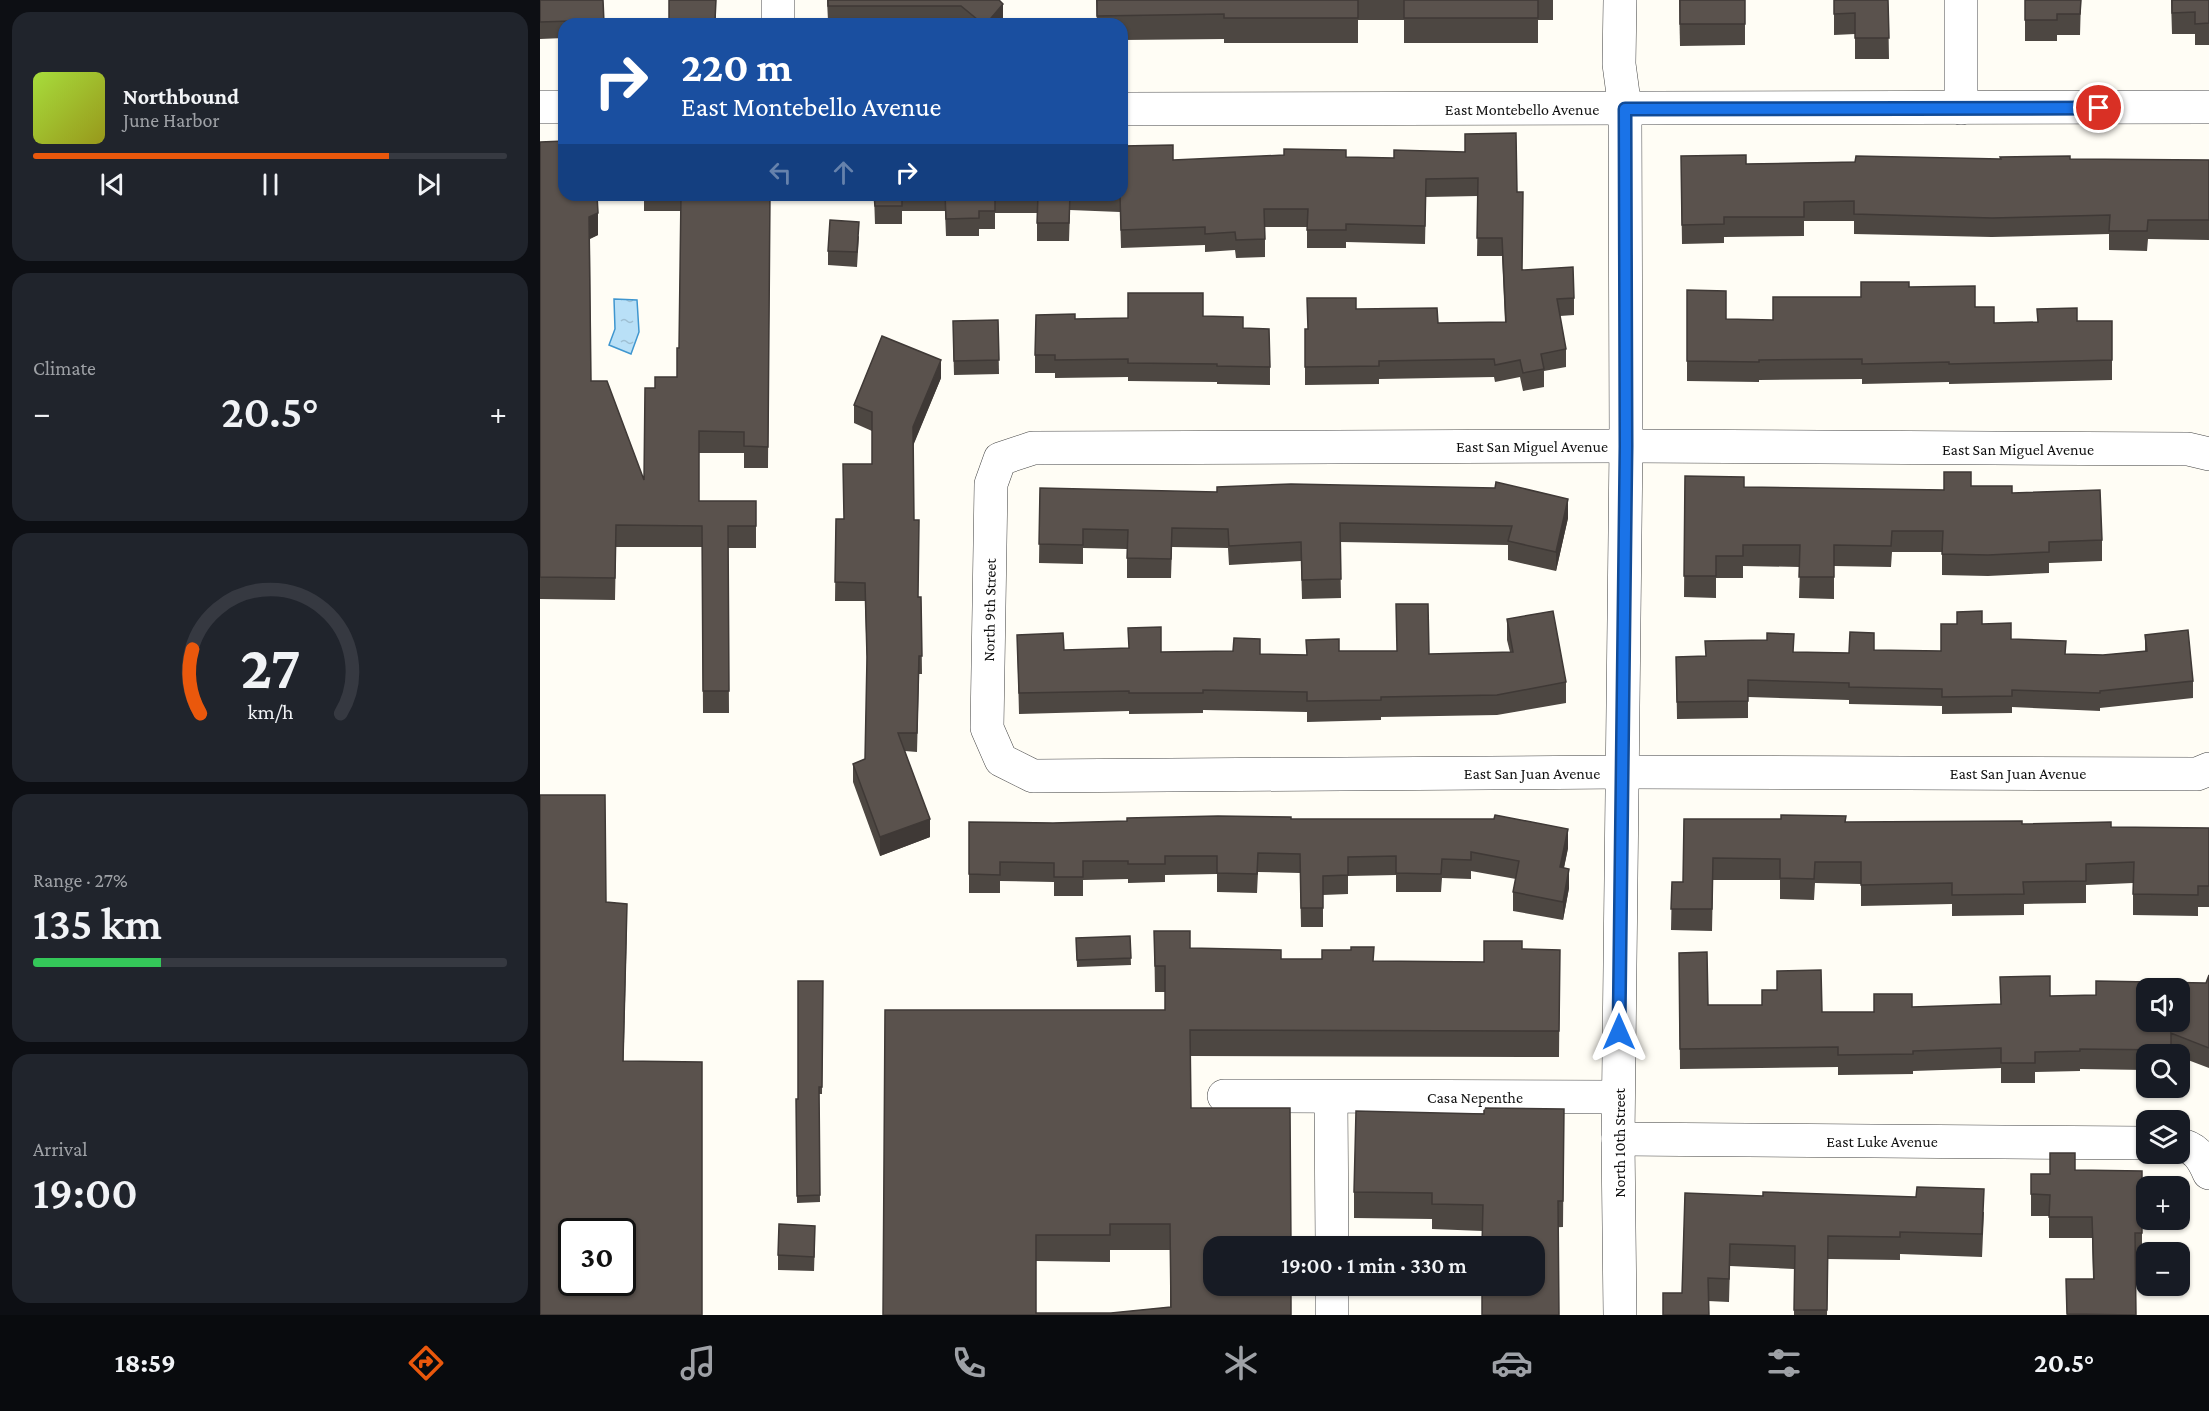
<!DOCTYPE html>
<html lang="en">
<head>
<meta charset="utf-8">
<style>
	body { margin:0; font-family:"Crimson Pro",serif; background:#20242c; color:#f1f3f6; height:100vh; display:flex; flex-direction:column; font-size:22px; white-space:nowrap }
	* { box-sizing:border-box; margin:0 }
	p { font-size:20px; color:#9ea1a6 }
	.icon { flex:none; width:33px; height:33px; fill:none; stroke:currentColor; stroke-width:2; stroke-linecap:round; stroke-linejoin:round }
	.map { position:relative; flex:1; overflow:hidden }
	.side { display:flex; flex-direction:column; gap:12px; padding:12px; background:#0d0f14; width:540px }
	.side>* { flex:none }
	.guide { position:absolute; left:18px; top:18px; width:570px; height:183px; border-radius:18px; box-shadow:0 2px 4px #0004; background:#1a4fa0; color:#fff; overflow:hidden }
	.buttons { position:absolute; left:1596px; top:978px; display:grid; gap:12px }
	.buttons a { display:grid; place-items:center; width:54px; height:54px; border-radius:12px; background:#171b24; box-shadow:0 2px 4px #0004; font-size:30px }
	.speed { position:absolute; left:18px; top:1218px; display:flex; gap:12px; font-size:30px; font-weight:700; text-align:center }
	.speed>* { display:grid; place-content:center; width:78px; height:78px; border-radius:50%; background:#171b24; box-shadow:0 2px 4px #0004; line-height:1 }
	.speed .limit { border:3px solid #111; border-radius:9px; background:#fff; color:#111 }
	.pin { position:absolute; display:grid; place-items:center; width:51px; height:51px; color:#fff; margin:-26px; border:3px solid #fff; border-radius:50%; box-shadow:0 2px 6px #0007 }
	.me { position:absolute; width:66px; margin:-33px; rotate:0deg; stroke-linejoin:round; filter:drop-shadow(0 0 4px #0008) }
	.turn { display:flex; align-items:center; gap:21px; height:126px; padding:0 24px; font-size:27px }
	.turn .icon { width:78px; height:78px; stroke-width:2.5 }
	.turn b { display:block; font-size:42px; line-height:51px }
	.lanes { display:flex; align-items:center; height:57px; padding:0 24px; background:#0003; justify-content:center; gap:30px; direction:ltr }
	.lanes .off { opacity:.35 }
	.big { font-size:45px; font-weight:600; line-height:1.1 }
	.side .tile { flex:1; display:flex; flex-direction:column; justify-content:center; gap:9px; min-width:0; padding:0 21px; border-radius:18px; background:#20242c }
	.side .dial { align-items:center; gap:0 }
	.dial svg { height:156px; overflow:visible; fill:none; stroke:#363941; stroke-width:7; stroke-linecap:round; text-anchor:middle }
	.dial text { fill:#f1f3f6; stroke:none }
	.song { display:flex; align-items:center; gap:18px }
	.cover { width:72px; height:72px; border-radius:9px; background:linear-gradient(135deg,hsl(80 70% 55%),hsl(60 70% 35%)) }
	.played { height:6px; border-radius:3px; background:linear-gradient(90deg,#ea580c 75%,#363941 75%) }
	.keys { display:flex; justify-content:space-around; direction:ltr }
	.heat { display:flex; justify-content:space-between; align-items:center; font-size:33px; direction:ltr }
	.charge { height:9px; border-radius:4px; background:linear-gradient(90deg,#34c759 27%,#363941 0) }
	.trip { position:absolute; left:663px; top:1236px; width:342px; height:60px; border-radius:18px; background:#171b24; box-shadow:0 2px 4px #0004; font-weight:600; line-height:60px; text-align:center }
	.tabs { display:flex; height:96px; justify-content:space-around; align-items:center; background:#090b0e; color:#9ea1a6 }
	.tabs .icon { width:42px; height:42px }
	.tabs .on { color:#ea580c }
	.tabs b { font-size:27px; color:#f1f3f6 }
	main { display:flex; flex:1; min-height:0 }
	.map>svg:first-child { display:block }
	.water { fill:url(#water-ripples); stroke:#3f96cf; stroke-width:1.5 }
	.lines { fill:none; stroke-linecap:round; stroke-linejoin:round }
	.minor-casing { stroke:#444; stroke-width:34 }
	.minor { stroke:#fff; stroke-width:33 }
	.wall { fill:#4d4742; fill-rule:evenodd }
	.shaded-wall { fill:#3f3936 }
	.building { fill:#5a524d; stroke:#3f3936; stroke-width:1.5; fill-rule:evenodd }
	.route-casing { stroke:#114b97; stroke-width:15 }
	.route { stroke:#1a73e8; stroke-width:10 }
	.labels { text-anchor:middle; stroke-width:6; stroke-linejoin:round; paint-order:stroke }
	.street-label { font-size:16px; fill:#111; stroke:#fff }
</style>
</head>
<body>
<main>
<section class="side">
<div class="tile">
<div class="song"><i class="cover"></i><div><b>Northbound</b><p>June Harbor</p></div></div>
<div class="played"></div>
<div class="keys"><svg class="icon" aria-label="previous" viewBox="0 0 24 24"><path d="M18 5L8 12l10 7zM5 5v14"/></svg><svg class="icon" aria-label="pause" viewBox="0 0 24 24"><path d="M8 5v14M16 5v14"/></svg><svg class="icon" aria-label="next" viewBox="0 0 24 24"><path d="M6 5l10 7-10 7zM19 5v14"/></svg></div>
</div>
<div class="tile"><p>Climate</p>
<div class="heat"><a>−</a><b class="big">20.5°</b><a>+</a></div>
</div>
<div class="tile dial"><svg viewBox="0 0 100 80">
<path d="M14 69A42 42 0 1 1 86 69"/>
<path d="M14 69A42 42 0 0 1 10 36" stroke="#ea580c"/>
<text x="50" y="56" font-size="32" font-weight="700">27</text>
<text x="50" y="72" font-size="11">km/h</text>
</svg></div>
<div class="tile"><p>Range · 27%</p><b class="big">135 km</b><div class="charge"></div></div>
<div class="tile"><p>Arrival</p><b class="big">19:00</b></div>
</section>
<div class="map">
<svg width="1669" height="1315" viewBox="0 0 1669 1315">
	<defs>
		<pattern id="water-ripples" width="26" height="14" patternUnits="userSpaceOnUse" patternTransform="scale(1.5)"><rect width="26" height="14" fill="#b9e0f7"/><path d="M2 4q2-2 4 0t4 0M15 11q2-2 4 0t4 0" fill="none" stroke="#9ebfd3"/></pattern>
	</defs>
	<rect width="100%" height="100%" fill="#fffdf5"/>
	<path class="water" d="M74,299l23,1 2,32 -8,22 -22,-9 6,-16z"/>
	<g class="lines">
		<defs>
			<g id="minor">
				<path d="M238,0v24"/>
				<path d="M1080,0l-1,64 6,45 1,337 -8,693 2,176"/>
				<path d="M0,107h24"/>
				<path d="M1421,108v-108"/>
				<path d="M582,109l1087,-2"/>
				<path d="M1669,454l-21,-5 -562,-3 -593,2 -33,11 -9,25 -4,244 14,32 32,16 588,-4 576,2 12,-5"/>
				<path d="M684,1096l394,1"/>
				<path d="M791,1097l1,149"/>
				<path d="M1078,1139l528,4"/>
				<path d="M1640,1145c16,2 23,14 29,28"/>
				<path d="M792,1286v29"/>
			</g>
		</defs>
		<use href="#minor" class="minor-casing"/>
		<use href="#minor" class="minor"/>
	</g>
	<g class="wall">
		<path d="M0,0h63l1,24h-40v14l-24,1z"/>
		<rect x="129" y="0" width="47" height="24"/>
		<path d="M287,0h172l4,18 -5,6h-33l-4,-4 -133,1z"/>
		<path d="M556,0h457v20h-15v23h-134v-23h-46v23h-134v-4l-102,1v-16h-25z"/>
		<path d="M1139,0h66v45l-65,1z"/>
		<path d="M1294,0h54l1,59h-34v-25l-21,1z"/>
		<path d="M1485,0h56l-1,35h-23v6h-32z"/>
		<path d="M1631,0h38v45h-14v-11h-23z"/>
		<path d="M0,142l58,93 -8,4 1,142 53,99 11,-92 22,-11 2,-29 2,-137h-37v-16h126l-2,273h-24v-15h-45v48h57v47h-28l1,165h-26l-1,-166h-86l-1,53 -75,-1z"/>
		<path d="M925,152l52,40 5,77 52,29v17l-14,1 6,33v18l-22,4v16l-21,4 -3,-14 -25,5 -1,-5 -115,2v5l-74,1v-56h2l49,-20 82,14 67,-1 -3,-66h-25l1,-60 -52,1 -1,47 -79,-2v6h-39v-21h-42v30l-29,1 -1,-8 -30,2v-7l-84,3 -1,-36 -50,-2 -1,31h-32v-28h-42v16h-16v7h-33l-1,-25h-43v13h-27l-1,-29h248l51,-35 173,-3 48,1z"/>
		<path d="M1461,159h69l139,1v80l-61,-1 -1,12 -38,-1v-16l-117,3 -138,-3v-13h-50v15l-80,1v6l-42,1 -1,-69 65,-11z"/>
		<path d="M319,236l-2,31 -29,-2v-14z"/>
		<path d="M1369,287l66,20 19,16 118,-2v59l-163,4v-2l-87,2v-5l-103,1v2l-72,-1v-91l39,29 47,1z"/>
		<path d="M663,316l40,12 27,39v18l-53,-1v-2l-89,-1v-4l-73,1v-5h-20v-18l40,-36z"/>
		<path d="M458,320l1,54 -45,1 -1,-40z"/>
		<path d="M401,378l-28,67 1,75 4,77h3l1,77h-3l-2,78 -12,-1 25,86 -50,19 -27,-74v-18l12,-5 2,-92 -2,-66h-30l1,-82h8l28,-55v-33l-18,-8v-18z"/>
		<path d="M1145,476l59,11 200,3 27,-4 41,7 90,47v21l-53,2v10l-61,3 -46,-1v-23h-50l-1,15 -57,-1v33l-35,-1 1,-31 -57,-1v12h-27v20l-32,-1z"/>
		<path d="M500,488l528,30 -12,53 -48,-11v-15l-168,-3 1,56 -39,1 -1,-38 -72,4 -1,-17 -56,-1 -1,31h-44v-29l-44,-1v16l-44,-1z"/>
		<path d="M967,619l59,63v21l-69,12 -116,2v3l-74,2v-10l-104,-2v3l-74,1v-3l-110,3 -2,-79 47,15 242,5 33,-4 90,3 81,-2 -3,-12z"/>
		<path d="M1442,624l29,15 55,15 37,1 42,-4v-16l48,46v17l-93,10v3l-88,-4v6l-70,1v-8l-93,-2v-4l-101,-3v21l-71,1 -1,-62 29,-1 62,-16 27,12 55,1 25,-3 67,1z"/>
		<path d="M751,819l277,29 -4,20 5,20 -6,32 -50,-9v-19l3,-13 -45,-8v8l-29,-1 -1,14h-45v-17l-48,1v18l-25,1v32h-22l-1,-54 -42,-1 -1,21 -40,-1v-18l-52,1v7l-37,1v-4l-45,1v16h-29v-14l-54,-1v12h-31v-71l84,1z"/>
		<path d="M1144,819l161,3 177,2 89,3 98,1v79h-11v9l-65,-1v-32l-47,2v18l-62,1v11l-72,1v-12l-91,2v-22l-46,-1 -1,17 -34,-1v-19h-67l-1,51 -41,-1 1,-48h11z"/>
		<path d="M614,931l36,17 91,11 93,2 110,1 38,-13 38,1 -1,107 -368,-1v52l100,207h-408l282,-305v-18h-10zM570,1250h60v57l-59,6h-75v-52l74,1z"/>
		<path d="M590,936l1,29 -54,2 -1,-29z"/>
		<path d="M1139,953l29,52h54l60,7h52l38,-5 89,-3 49,-8 46,-1 110,-12 3,-8v93l-29,-11v-3l-9,-1v1h-25v16l-66,-1v2l-45,1v11h-34v-15l-88,3v3l-75,1v-8l-158,2z"/>
		<path d="M283,981l-1,113h-3l1,108 -23,1 -1,-104h2z"/>
		<path d="M1024,1109l-1,118 -80,4 -51,-2v-10l-78,-1v-26l130,-78z"/>
		<path d="M1535,1170l67,1v84h-7l1,60h-69l-1,-36h27l-1,-41h-43v-22h-18v-42h19z"/>
		<path d="M1145,1193l299,19 -2,45 -82,-3v6l-72,-1 -1,56h-33v-46l-64,-3 -1,36 -21,-1 -26,-8z"/>
		<path d="M275,1240l-1,31 -36,-1v-15z"/>
	</g>
	<g class="shaded-wall">
		<path d="M463,4v14l-5,6h-12z"/>
		<path d="M58,213v22l-9,4v-22z"/>
		<path d="M401,360v18l-28,68v-19z"/>
		<path d="M1028,499v19l-12,53v-19z"/>
		<path d="M390,819v18l-50,19v-19z"/>
		<path d="M1028,829v19l-8,38v-19z"/>
		<path d="M1029,869v19l-6,32v-18z"/>
		<path d="M87,904v21l-4,158v-22z"/>
	</g>
	<g class="building">
		<path d="M0,0h63l1,23 -33,1v-3l-31,1z"/>
		<path d="M129,0h47l-1,20 -46,-1z"/>
		<path d="M288,0h171l4,4 -17,20h-3l-22,-18h-133z"/>
		<path d="M557,0h261v18h-134v-4l-127,2z"/>
		<rect x="864" y="0" width="134" height="18"/>
		<rect x="1140" y="0" width="65" height="24"/>
		<path d="M1294,0h54l1,38h-34v-25l-21,1z"/>
		<path d="M1485,0h56l-1,14h-23v6h-32z"/>
		<path d="M1632,0h37v23l-14,1v-12l-23,1z"/>
		<path d="M976,133l1,59h6l-1,78 51,-3 1,31 -17,1 9,50 -25,5 3,15 -21,4 -3,-13 -25,5 -1,-6 -115,2v5l-74,1v-38h3l-1,-31h49v11l81,-1 1,15 68,-1 -4,-84h-25l1,-60 -52,1 -1,47 -79,-2v6h-39l1,-21h-44l1,30 -29,1 -1,-8 -30,2v-7l-84,3 -1,-35h2v-49l51,-1v15l111,-5v-6l62,1v7l48,1v-8l71,2v-18z"/>
		<path d="M24,141v54h33l1,18 -9,4 2,164h16l37,99 1,-92h10v-11h22v-29h2l2,-153h89l-2,252 -24,-1v-14l-45,-1v70h57v25h-28l1,165h-26l-1,-165 -86,-1 -1,53 -75,-1v-435z"/>
		<path d="M1206,155v9l109,-2 1,-6 145,3 -1,-2 70,-1v3l139,1v60h-61l-1,11h-38l1,-16 -118,3 -138,-4v-13l-50,1v15h-80v7l-42,1 -1,-69z"/>
		<path d="M334,195h28v11h-27z"/>
		<path d="M405,195h125l-1,28h-32l1,-28h-43v16h-16v7l-33,1z"/>
		<path d="M290,220l29,2 -2,30 -29,-1z"/>
		<path d="M1321,282h48v5l66,-1v21h19v16l44,-1 -1,-13 40,-1v13h35v39l-163,4v-2l-87,2v-5l-103,1v2l-72,-1v-71l39,1v28l47,1v-23h88z"/>
		<path d="M588,293h75v23l40,1v11l26,1 1,38 -53,-1v-2l-89,-1v-4l-73,1v-5h-20l1,-40 39,-1v5l53,-1z"/>
		<path d="M458,320l1,40 -45,1 -1,-40z"/>
		<path d="M342,336l59,24 -28,67 1,93h5l-1,77h3l1,59h-3l-2,77h-19l32,86 -50,18 -27,-73 12,-5 2,-102 -2,-74 -30,-1 1,-63h8l-1,-55h29v-52l-18,-7z"/>
		<path d="M1404,472h27v14h41v7l88,-3 2,50 -53,2v10l-61,3 -46,-1 1,-23h-51l-1,15 -57,-1v32h-35l1,-32h-57v11h-27v20h-32l1,-100 59,1v10l200,3z"/>
		<path d="M956,482l72,17 -12,53 -48,-11 4,-15 -172,-3 1,56 -39,1 -1,-38 -72,4 -1,-17 -56,-1 -1,31 -44,-1 1,-28 -45,-1v16l-44,-1 1,-56 177,4v-5l74,-3 204,4z"/>
		<path d="M856,604h32l1,50 84,-2 -6,-33 46,-8 13,71 -69,13 -116,2v3l-74,1v-9l-104,-2v3h-74v-2l-110,2 -2,-58 46,-2 1,17 65,-2 -1,-20 33,-1v25l72,-1 1,-13 26,1v15l47,1 -1,-15 33,-1v12h58z"/>
		<path d="M1442,611v13l29,-1v16l55,2 -1,13 38,1 44,-4 -2,-16 43,-5 5,51 -93,10v2l-88,-3v6l-70,1v-8l-93,-2v-4l-101,-3v21l-71,1 -1,-45 30,-1 -1,-15 62,-1v-7l27,1 -1,18 56,1 1,-21 24,1v17l67,1v-27h16v-12z"/>
		<path d="M0,795h65l1,107 21,2 -4,157 79,1v253h-162zM32,1232h50v50h-50z"/>
		<path d="M955,815l73,14 -8,38 9,2 -6,33 -50,-10 6,-31 -48,-9v8l-29,-1 -1,15 -45,-1v-17l-48,1v18l-25,1v32h-22l-1,-54 -42,-1 -1,21 -40,-1v-17h-52v8h-37v-3h-45v16h-29v-14l-54,-1v13l-31,-1v-52l84,1 74,-2v-3l91,-2 73,1v2h203z"/>
		<path d="M1241,815l65,1 -1,6 177,-1v3l89,-2v5l98,1v58h-11v9l-65,-1 1,-32 -48,2v17l-63,1 1,12 -72,1v-12l-91,2v-23h-46l-1,17 -34,-1v-19l-67,-1 -1,51h-41l1,-27h11l1,-63h97z"/>
		<path d="M614,931h36v17l91,2v9h41v-9h29v-3h23l-1,14 111,1v-21h38v8l38,1 -1,81 -369,-1 1,78h99l1,138h-77v40h77v29h-408l2,-305h280v-44h-10zM570,1224h60l1,83 -60,6h-75v-78h74z"/>
		<path d="M590,936l1,22 -54,2 -1,-22z"/>
		<path d="M1167,952l1,53h54v-15h15v-19l44,-1 1,42h52v-18h38v13l89,-3 -1,-27 50,-1v20l46,-1v-14l110,2 3,-8v73l-38,-15v17l-91,-1v2l-45,1v11h-34v-15l-88,3v3l-75,1v-8l-158,2 -1,-96zM1606,988h34v34h-34z"/>
		<path d="M258,981h25l-1,106h-3l1,108 -23,1 -1,-97h2z"/>
		<path d="M944,1108l80,1 -1,92h-5l1,114h-77v-29h52v-40h-52l1,-41 -51,-1v-11l-78,-1 2,-81 128,3z"/>
		<path d="M1510,1153h25v17l67,1v62h-7l1,82 -69,-1 -1,-35h28l-2,-62h-43l1,-22 -19,-1v-20h19z"/>
		<path d="M1377,1187l67,2 -2,45 -82,-2v5l-72,-1 -1,74h-33l1,-64 -65,-2 -1,35 -21,-1 1,37h-46v-22h19l3,-100 78,3v-4l153,5z"/>
		<path d="M239,1224l36,2 -1,31 -36,-2z"/>
	</g>
	<g class="lines">
		<defs>
			<path id="route" d="M1079,1032l7,-586 -1,-337 474,-1"/>
		</defs>
		<use href="#route" class="route-casing"/>
		<use href="#route" class="route"/>
	</g>
	<g class="labels">
		<g class="street-label">
			<text x="982" y="115">East Montebello Avenue</text>
			<text x="992" y="452">East San Miguel Avenue</text>
			<text x="1478" y="455">East San Miguel Avenue</text>
			<text transform="translate(449 610) rotate(-89)" y="6">North 9th Street</text>
			<text x="992" y="779">East San Juan Avenue</text>
			<text x="1478" y="779">East San Juan Avenue</text>
			<text x="935" y="1103">Casa Nepenthe</text>
			<text x="1342" y="1147">East Luke Avenue</text>
			<text transform="translate(1079 1143) rotate(-90)" y="6">North 10th Street</text>
		</g>
	</g>
</svg>
<div class="buttons">
<a><svg class="icon" aria-label="sound" viewBox="0 0 24 24"><path d="M4 9h4l5-4v14l-5-4H4zM17 9q2 3 0 6"/></svg></a>
<a><svg class="icon" aria-label="search" viewBox="0 0 24 24"><circle cx="10" cy="10" r="6"/><path d="M15 15l6 6"/></svg></a>
<a><svg class="icon" aria-label="layers" viewBox="0 0 24 24"><path d="M12 4l9 5-9 5-9-5zM3 14l9 5 9-5"/></svg></a>
<a>+</a>
<a>−</a>
</div>
<div class="speed"><div class="limit">30</div></div>
<div class="pin" style="left:1559px;top:108px;background:#d93025"><svg class="icon" aria-label="arrive" viewBox="0 0 24 24"><path d="M6 21V4h12l-3 4 3 4H6"/></svg></div>
<svg class="me" style="left:1079px;top:1032px" viewBox="-20 -20 40 40"><path d="M0-17L14 15 0 8-14 15z" fill="#1a73e8" stroke="#fff" stroke-width="4"/></svg>
<div class="trip">19:00 · 1 min · 330 m</div>
<div class="guide">
<div class="turn"><svg class="icon" aria-label="right" viewBox="0 0 24 24"><path d="M7 20v-9h11M14 6l5 5-5 5"/></svg><div><b>220 m</b>East Montebello Avenue</div></div>
<div class="lanes"><svg class="icon off" aria-label="left" viewBox="0 0 24 24"><path d="M17 20v-9H6M10 6l-5 5 5 5"/></svg><svg class="icon off" aria-label="ahead" viewBox="0 0 24 24"><path d="M12 20V5M6 11l6-6 6 6"/></svg><svg class="icon" aria-label="right" viewBox="0 0 24 24"><path d="M7 20v-9h11M14 6l5 5-5 5"/></svg></div>
</div>
</div>
</main>
<nav class="tabs">
<b>18:59</b>
<svg class="icon on" aria-label="directions" viewBox="0 0 24 24"><path d="M12 3l9 9-9 9-9-9zM9 14v-3h6M13 9l2 2-2 2"/></svg>
<svg class="icon" aria-label="music" viewBox="0 0 24 24"><path d="M9 18V5l10-2v13"/><circle cx="6" cy="18" r="3"/><circle cx="16" cy="16" r="3"/></svg>
<svg class="icon" aria-label="phone" viewBox="0 0 24 24"><path d="M5 4h4l2 5-3 2q2 4 5 5l2-3 5 2v4C11 20 4 13 5 4z"/></svg>
<svg class="icon" aria-label="climate" viewBox="0 0 24 24"><path d="M12 3v18M4 7l16 10M4 17L20 7"/></svg>
<svg class="icon" aria-label="car" viewBox="0 0 24 24"><path d="M5 17H2v-5l4-1 3-4h7l3 4 3 1v5h-3M9 17h6M6 11h13"/><circle cx="7" cy="17" r="2"/><circle cx="17" cy="17" r="2"/></svg>
<svg class="icon" aria-label="filters" viewBox="0 0 24 24"><path d="M4 7h16M4 17h16"/><circle cx="9" cy="7" r="2"/><circle cx="15" cy="17" r="2"/></svg>
<b>20.5°</b>
</nav>
</body>
</html>
